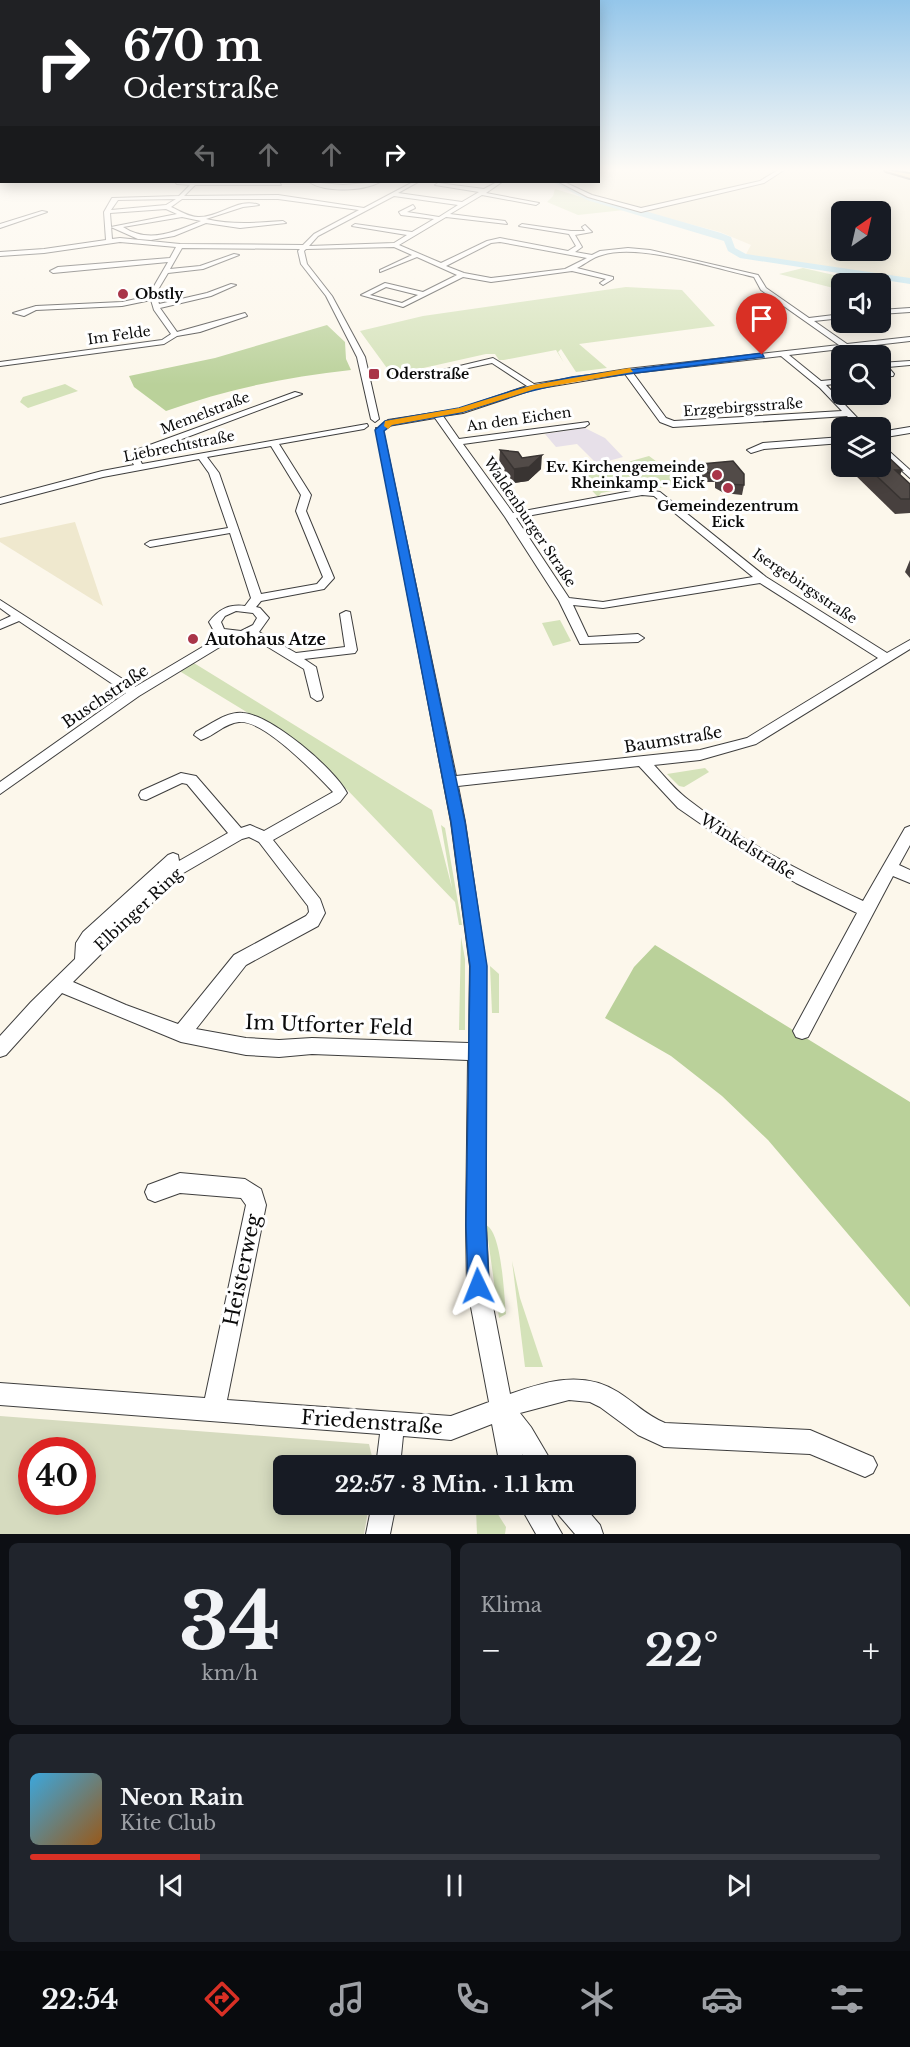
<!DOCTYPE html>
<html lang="de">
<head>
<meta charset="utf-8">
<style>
	body { margin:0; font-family:"Libre Baskerville",serif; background:#20242c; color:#f1f3f6; height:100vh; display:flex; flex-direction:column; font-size:22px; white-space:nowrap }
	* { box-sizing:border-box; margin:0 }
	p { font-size:20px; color:#9ea1a6 }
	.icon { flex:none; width:33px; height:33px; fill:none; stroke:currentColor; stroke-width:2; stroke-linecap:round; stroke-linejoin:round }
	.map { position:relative; height:1534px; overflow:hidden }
	.drawer { display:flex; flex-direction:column; gap:9px; padding:9px; background:#0d0f14; flex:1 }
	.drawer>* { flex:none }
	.guide { position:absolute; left:0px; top:0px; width:600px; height:183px; box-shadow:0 3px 15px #0003; background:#202124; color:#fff; overflow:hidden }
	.needle { width:39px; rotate:34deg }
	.buttons { position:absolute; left:831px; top:201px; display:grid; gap:12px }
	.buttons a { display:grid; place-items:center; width:60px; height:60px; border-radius:9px; background:#171b24; box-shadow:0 3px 15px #0003; font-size:30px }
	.speed { position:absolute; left:18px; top:1437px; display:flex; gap:12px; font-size:30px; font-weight:700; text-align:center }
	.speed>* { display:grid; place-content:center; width:78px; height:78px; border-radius:50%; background:#171b24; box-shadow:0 3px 15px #0003; line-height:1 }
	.speed .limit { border:9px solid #d22; background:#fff; color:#111 }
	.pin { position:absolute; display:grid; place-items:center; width:51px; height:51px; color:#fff; margin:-62px -26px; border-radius:50% 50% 50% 0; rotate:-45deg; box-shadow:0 0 6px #0007 }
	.pin .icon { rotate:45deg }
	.me { position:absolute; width:66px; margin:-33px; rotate:358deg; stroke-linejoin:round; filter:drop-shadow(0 0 4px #0008) }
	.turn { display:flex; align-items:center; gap:21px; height:126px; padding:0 24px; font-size:27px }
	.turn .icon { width:78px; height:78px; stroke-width:2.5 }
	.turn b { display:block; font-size:42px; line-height:51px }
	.lanes { display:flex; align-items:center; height:57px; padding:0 24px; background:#0003; justify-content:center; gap:30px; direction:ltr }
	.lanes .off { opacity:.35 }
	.big { font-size:45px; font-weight:700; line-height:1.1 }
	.drawer .tile { flex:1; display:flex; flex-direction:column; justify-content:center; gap:9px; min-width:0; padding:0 21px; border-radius:9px; background:#20242c }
	.drawer .dial { align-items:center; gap:0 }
	.dial b { font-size:78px; line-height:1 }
	.song { display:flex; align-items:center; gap:18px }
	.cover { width:72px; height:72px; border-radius:9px; background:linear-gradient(135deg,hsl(200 70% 55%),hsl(30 70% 35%)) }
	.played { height:6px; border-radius:3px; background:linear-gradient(90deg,#d93025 20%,#363941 20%) }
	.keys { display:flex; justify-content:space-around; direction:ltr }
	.heat { display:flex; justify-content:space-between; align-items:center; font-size:33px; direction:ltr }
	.drawer .tiles { flex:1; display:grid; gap:9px; grid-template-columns:1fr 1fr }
	.tile:last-child { grid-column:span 2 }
	.trip { position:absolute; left:273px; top:1455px; width:363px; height:60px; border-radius:9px; background:#171b24; box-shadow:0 3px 15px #0003; font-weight:700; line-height:60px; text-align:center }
	.tabs { display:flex; height:96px; justify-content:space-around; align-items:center; background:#090b0e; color:#9ea1a6 }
	.tabs .icon { width:42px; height:42px }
	.tabs .on { color:#d93025 }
	.tabs b { font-size:27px; color:#f1f3f6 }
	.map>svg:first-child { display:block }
	.industrial { fill:#e7e0e9 }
	.farmland { fill:#efe8ce; fill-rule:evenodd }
	.green { fill:#d4e2b9 }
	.forest { fill:#bad19a }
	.cemetery { fill:#d6dbbf; fill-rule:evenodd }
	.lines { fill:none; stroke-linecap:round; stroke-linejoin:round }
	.river { fill:#b6e0ee; fill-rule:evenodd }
	.minor-casing { stroke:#3e3e3e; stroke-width:2 }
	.major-casing { stroke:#1c1c1c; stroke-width:4 }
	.minor { fill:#fff; fill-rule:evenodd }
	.major { fill:#e7bb70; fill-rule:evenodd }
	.wall { fill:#47403e }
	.shaded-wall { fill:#393432 }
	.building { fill:#524b48; stroke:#393432; stroke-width:1.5 }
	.route { fill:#1a73e8; stroke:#114b97; stroke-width:1.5 }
	.slow { fill:#f59e0b }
	.poi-dot { fill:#a93549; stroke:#fff; stroke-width:2 }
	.labels { text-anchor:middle; stroke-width:6; stroke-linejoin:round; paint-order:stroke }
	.far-poi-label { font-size:14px; font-weight:bold; fill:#0b0b0b; stroke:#fff; text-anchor:start }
	.far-street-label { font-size:14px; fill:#0b0b0b; stroke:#fff }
	.poi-label { font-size:16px; font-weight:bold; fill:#0b0b0b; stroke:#fff; text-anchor:start }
	.street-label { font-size:16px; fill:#0b0b0b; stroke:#fff }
	.near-street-label { font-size:20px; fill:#0b0b0b; stroke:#fff }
</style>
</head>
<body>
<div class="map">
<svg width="910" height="1534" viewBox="0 0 910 1534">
	<rect width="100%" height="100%" fill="#fcf7eb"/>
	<path class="industrial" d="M585,428l20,10 18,19 -26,7 -20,-20 -21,3 -11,-13z"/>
	<g class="farmland">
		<path d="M599,170h279l32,8v102l-165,-24 6,-11 -31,-13 -111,-29 -48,-21h37zM842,212h38v38h-38z"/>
		<path d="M75,522l28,84 -103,-64v-4z"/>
	</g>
	<g class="green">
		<path d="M555,189l69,21 -46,5 -31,-13 6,-6z"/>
		<path d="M803,268l66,15 -27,1 -1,6 -62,-16z"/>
		<path d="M626,287l56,3 33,36 -136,18 28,24 -31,4 -15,-23 -3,3 6,11 -8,-13 -52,10h-5l-4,-6h-9l-94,21 -32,-44 63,-15z"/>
		<path d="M65,384l13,7 -50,17 -8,-6 3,-5z"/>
		<path d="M649,456l34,25 -23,7 -9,-4 -50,9 -3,4 -20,-21z"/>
		<path d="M560,620l11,21 -18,5 -11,-23z"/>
		<path d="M189,660l243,150 20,78 -11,-63 4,3 17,97h-3l-4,-23 -146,-152 -128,-78 -1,-7z"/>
		<path d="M705,768l4,4 -25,15 -5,-1 -12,-12z"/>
		<path d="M461,937l4,22v71h-6z"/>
		<path d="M490,966l9,8v39h-7z"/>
		<path d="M486,1225c16,7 18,71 20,89l-7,4z"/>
		<path d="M512,1261l8,37 23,69h-18z"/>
		<path d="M494,1508l12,19 -1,7h-28l-1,-25z"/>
	</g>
	<g class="forest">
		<path d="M327,325l18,17 1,17 5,11c-64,7 -124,19 -185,41l-32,-24 -5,-11 86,-18z"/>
		<path d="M655,945l255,157v205l-142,-167 -46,-44 -51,-40 -66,-38 29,-51z"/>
	</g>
	<path class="cemetery" d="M0,1416l369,28 5,21 -90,1v38l85,1 -5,29h-364zM32,1450h50v52h-50z"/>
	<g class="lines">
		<path class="river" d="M553,182h9l31,14 128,37 10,4 4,11 11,6 164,24v6l-170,-26 -12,-7 -4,-10 -137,-41z"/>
		<defs>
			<g id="minor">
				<path d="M778,170h6l-20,13 -123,29 -53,-15 -29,-15h5l28,13 49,13 119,-27z"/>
				<path d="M175,182h104l2,3h-86l-11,11 94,-1 86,13 49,-26h5l-20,11 64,9 17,-10 -44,-7 3,-2 46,6 13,-7h5l-16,11 53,10 -3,2 -54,-10 -32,19 55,7 2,3 -61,-7 -47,28 42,18 46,-22 13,-3 68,13 8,-5 -7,-12 -50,-8 3,-2 49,7h14l-3,-4 3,-2 7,7 -17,3 7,12 -7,5 17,3 8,-4 28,-3 22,2 108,25 8,13 43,30 33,-4v4l-28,3 33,23 63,-7v4l-121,14 32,26 21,-2v4l-16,2 41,43h-9l-11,-12 -174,11 -13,-5 -35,-48 -90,15 -72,24 -20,3 16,23 129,-17 1,2 -4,3 -122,17 50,69 129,-24 18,3 106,85 121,76 23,-13v9l-154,95 -56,16 -46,5c11,12 22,26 36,36 52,41 113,72 173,100l42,-73 5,-2v19l-11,20 11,5v13l-17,-7 -85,161 -6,2 -6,-2 -3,-6 64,-118 -61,-30 -66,-39 -52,-36 -39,-42 -181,20 7,36 21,144v259l3,61 21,108c36,-13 73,-24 108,-2 16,10 29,24 47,31l145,7 63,27 4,8 -4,8 -8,4 -55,-23 -146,-7 -26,-12 -38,-28 -10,-5 -21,-2 -49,13 11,14 23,39h-26l-6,-12 2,12h-24l-8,-42 -41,16 -48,-4 -3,30h-24l4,-32 -380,-29v-22l205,15 41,-193 -5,-7 -61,-5 -25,9 -7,-3 -3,-7 3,-7 32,-12 65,6 16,10 5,16 -39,195 224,16 38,-14 -22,-116 -1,-61 2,-165 -156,-6 -33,3 -33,-2 -65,-13 -119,-49 -56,62 -6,2v-21l31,-34 44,-43 1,-16 7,-11 85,-77 5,-2 5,2 1,6 49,-28 -41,-49 -5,-1 -36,17 -5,-1 -2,-4 2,-4 40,-18 15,3 45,52 9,-3 14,6 69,-39c-17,-18 -70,-73 -94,-70 -14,1 -25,14 -38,18l-7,-5 2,-3c14,-7 31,-21 47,-19 28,2 91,55 104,80l-7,9 -67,38 47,59 5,14 -7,13 -72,39 -50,64 50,9 33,2 33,-2 157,5 1,-77 -19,-144 -75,-394 7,2 73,346 244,-26 47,-12 131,-80 -118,-75 -157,25 -30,-3 15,32 50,-3 6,4 -6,4 -58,2 -21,-43 -54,-84 -70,-99 -47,8 -4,-3 4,-3 71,-11 68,-23 -35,-23 -66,14 -4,-2 71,-17 41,26 93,-15 212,-24 -78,-55 -7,-13c-40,-9 -115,-34 -152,-22 -9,2 -17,9 -25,13l36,9v2l-10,6 -3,-2 6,-4 -34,-8 -81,11 -28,-5 -60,30 -42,-12 24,-12 38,9 34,-17 -40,-18 -37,15v-2l32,-15 -18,-8 -88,2 -2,2 3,13 25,32 33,61 14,62 -4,3 -4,-3 -14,-62 -31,-61 -25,-32 -3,-13 2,-2 -118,-1 -12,21 30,-3 34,-12 5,1 -36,14 -35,4 -12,20 3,11 48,-11 24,-9 5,1 -25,11 -51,12 17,24 68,-19 2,3 -47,16 -23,4 -13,8 -164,22v-4l162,-22 9,-6 -17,-24 -3,-10 -29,6 -86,4 -12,6 -11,-3 23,-7 86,-4 28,-6v-3l18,-31 -115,11 -3,-2 8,-4 112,-9 6,-11 -56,-5 -76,11 -44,3v-4l44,-3 62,-9 -2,-28 8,-14 67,-2 11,-11 -13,-1zM394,196l64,9 -19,12 -32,-5 8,-4 -2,-3 -14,7 2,3 33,4 -22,13 -57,-8 -3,2 55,9 -13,8 -85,3 9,-10zM176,199l-10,6 -55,5 7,-10zM182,199h96l81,11 -45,24 -11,11 -123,-1 -60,-6 -8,1 -2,-26 56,-4 11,5 -66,13 27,12 13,1 23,-4 32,-13 34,5 46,-5 -3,-2c-26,2 -51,4 -77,-2l37,-12 16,-2c-21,-8 -40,13 -61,12 -9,0 -18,-6 -27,-10zM182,217l19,4c-27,11 -52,23 -78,6zM500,242l87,16 -22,11 -74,9 -27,-5 -18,-7 45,-23zM386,287l32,8 -16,8 -32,-8zM781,356l39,32 22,23 -168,10 -8,-3 -33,-45zM642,495l12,1 99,81 -150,25 -34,-4 -53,-80zM249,837l10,5 49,64 1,6 -3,4 -72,39 -56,69 -52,-19 -53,-23 107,-107 62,-36z"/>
				<path d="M309,182l34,3 37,-3c-17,9 -54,11 -71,0z"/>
				<path d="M42,211l5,1 -47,16v-4z"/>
				<path d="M910,308v4l-30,2v-4z"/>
				<path d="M910,361v4l-22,2 6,7 -1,2 -13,1v-4l4,-1 -4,-4v-5z"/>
				<path d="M295,392l7,2 -160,60 -3,4 3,6 225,-40 1,2 -4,3 -85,15 32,51 -5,16 28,67 -10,11 -63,12 -5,6 4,1 9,10 -10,14 37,21 49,-6 -5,-33 6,-3 4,1 7,38 -2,3 -51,6 12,8 7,30 -2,3 -4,1 -6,-4 -7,-28 -54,-33 -17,3 -94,57 -139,98v-12l126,-89 -107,-72 -19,8v-8l11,-5 -11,-8v-8l135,87 86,-51 -6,-3 -6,-11c10,-13 20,-18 36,-16l6,-8 -21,-65 -80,14 -5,-3 5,-3 78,-13 -19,-55 -10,-14 -96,18 -103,27v-6l102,-27 32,-6 -4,-7 6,-8zM271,446l30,49 -5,16 27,66 -6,7 -56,10 -42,-121 -12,-16zM236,611l17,2 4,5 -4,7 -12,6 -17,-2 -3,-7 4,-6z"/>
				<path d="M910,427v6l-30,5v-6z"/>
				<path d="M842,437v6l-78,6 -13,4 -4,-3 16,-7z"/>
				<path d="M880,443l30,27v8l-30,-27z"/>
				<path d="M372,1504h24l-6,30h-24z"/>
				<path d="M519,1504h26l17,30h-26z"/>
				<path d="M554,1504h28l18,21 3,9h-28l-18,-21z"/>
			</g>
			<path id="major" d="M885,170l25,4v4l-24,-7z"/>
		</defs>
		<use href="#minor" class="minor-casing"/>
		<use href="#major" class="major-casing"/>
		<use href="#minor" class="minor"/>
		<use href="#major" class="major"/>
	</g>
	<g class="wall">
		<path d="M500,450l22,8 19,11 -13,12 -14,2 -15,-19z"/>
		<path d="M702,464l42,21 -2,10 -18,-2 -9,-5v-6h-9l-6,-9z"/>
		<path d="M853,466h27l20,9 10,9v29l-15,1 -44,-43z"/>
		<path d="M910,560v18l-5,-6z"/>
	</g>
	<g class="shaded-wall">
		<path d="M542,455l-1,14 -13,12 -14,2v-14z"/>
		<path d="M895,470h7l-5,14z"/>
	</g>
	<g class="building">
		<path d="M500,450l18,2 4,6 20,-3 -13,12 -15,2z"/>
		<path d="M884,453l18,17h-7l15,14v15h-9l-35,-33h14v-12z"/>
		<path d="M733,461l11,13v11l-18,-1 -9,-5v-7l-9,1 -6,-9z"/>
	</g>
	<linearGradient id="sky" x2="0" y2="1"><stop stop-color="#94c6ea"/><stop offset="0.44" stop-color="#fefbf6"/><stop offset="1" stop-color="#fefbf6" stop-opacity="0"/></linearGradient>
	<rect width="910" height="385" fill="url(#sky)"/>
	<path class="route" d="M762,353l2,4 -192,24 -49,12 -63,20 -68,12 -8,6 81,391 22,144 -1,259 3,61 -3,7 -8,3 -7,-3 -3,-7 -2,-61 4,-259 -19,-144 -76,-392 10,-9 74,-13 59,-19 54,-12z"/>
	<path class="slow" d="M630,368l3,4 -98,17 -72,23 -71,13 -4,4 -4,-3 1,-5 74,-13 74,-23z"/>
	<g class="poi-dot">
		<circle cx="123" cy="294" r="6"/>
		<rect x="368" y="368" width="12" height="12" rx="3"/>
		<circle cx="717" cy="475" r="6"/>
		<circle cx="728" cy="488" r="6"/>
		<circle cx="193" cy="639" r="6"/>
	</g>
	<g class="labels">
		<g class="far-poi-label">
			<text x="135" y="299">Obstly</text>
			<text x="386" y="379">Oderstraße</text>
			<text x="705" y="472" text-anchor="end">Ev. Kirchengemeinde<tspan x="705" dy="16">Rheinkamp - Eick</tspan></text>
			<text x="728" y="511" text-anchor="middle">Gemeindezentrum<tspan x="728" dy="16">Eick</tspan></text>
		</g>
		<g class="far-street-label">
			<text transform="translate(119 335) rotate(-8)" y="5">Im Felde</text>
			<text transform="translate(743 407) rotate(-4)" y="5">Erzgebirgsstraße</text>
			<text transform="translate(205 413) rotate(-21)" y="5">Memelstraße</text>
			<text transform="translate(519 419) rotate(-8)" y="5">An den Eichen</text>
			<text transform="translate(179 446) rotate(-11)" y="5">Liebrechtstraße</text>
			<text transform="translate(530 522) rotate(56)" y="5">Waldenburger Straße</text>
			<text transform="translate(805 586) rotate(34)" y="5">Isergebirgsstraße</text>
		</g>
		<g class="poi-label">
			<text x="205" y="645">Autohaus Atze</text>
		</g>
		<g class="street-label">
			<text transform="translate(105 696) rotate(-34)" y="6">Buschstraße</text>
			<text transform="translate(673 739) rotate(-9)" y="6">Baumstraße</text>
			<text transform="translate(748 846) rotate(32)" y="6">Winkelstraße</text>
			<text transform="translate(138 909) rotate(-43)" y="6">Elbinger Ring</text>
		</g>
		<g class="near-street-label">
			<text transform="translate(329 1025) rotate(2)" y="7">Im Utforter Feld</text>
			<text transform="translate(242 1270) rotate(-78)" y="7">Heisterweg</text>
			<text transform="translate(372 1422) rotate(4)" y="7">Friedenstraße</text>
		</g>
	</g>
</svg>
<div class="buttons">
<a><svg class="needle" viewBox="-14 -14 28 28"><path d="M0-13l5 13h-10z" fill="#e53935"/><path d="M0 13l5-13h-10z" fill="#9ea1a6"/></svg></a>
<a><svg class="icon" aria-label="sound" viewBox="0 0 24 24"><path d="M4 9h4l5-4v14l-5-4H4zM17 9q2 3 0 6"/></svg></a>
<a><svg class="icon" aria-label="search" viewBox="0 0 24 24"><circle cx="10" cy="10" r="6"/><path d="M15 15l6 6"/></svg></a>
<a><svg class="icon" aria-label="layers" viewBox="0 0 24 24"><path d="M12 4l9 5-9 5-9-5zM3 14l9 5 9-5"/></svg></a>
</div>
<div class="speed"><div class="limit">40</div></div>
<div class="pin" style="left:762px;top:355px;background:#d93025"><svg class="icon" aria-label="arrive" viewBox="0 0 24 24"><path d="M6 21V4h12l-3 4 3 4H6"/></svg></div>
<svg class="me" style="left:478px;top:1286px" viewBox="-20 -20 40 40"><path d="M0-17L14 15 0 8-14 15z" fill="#1a73e8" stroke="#fff" stroke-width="4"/></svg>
<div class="trip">22:57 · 3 Min. · 1.1 km</div>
<div class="guide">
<div class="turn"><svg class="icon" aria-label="right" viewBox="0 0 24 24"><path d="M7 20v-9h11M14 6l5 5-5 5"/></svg><div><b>670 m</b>Oderstraße</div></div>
<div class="lanes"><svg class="icon off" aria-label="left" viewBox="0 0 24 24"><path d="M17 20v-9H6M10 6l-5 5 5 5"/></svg><svg class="icon off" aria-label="ahead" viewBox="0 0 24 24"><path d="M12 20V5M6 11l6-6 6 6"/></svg><svg class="icon off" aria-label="ahead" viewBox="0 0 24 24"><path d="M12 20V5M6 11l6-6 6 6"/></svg><svg class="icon" aria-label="right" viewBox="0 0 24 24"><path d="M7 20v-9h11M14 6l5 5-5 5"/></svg></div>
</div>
</div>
<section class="drawer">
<div class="tiles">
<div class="tile dial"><b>34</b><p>km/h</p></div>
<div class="tile"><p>Klima</p>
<div class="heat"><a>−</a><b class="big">22°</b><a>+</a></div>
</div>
<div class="tile">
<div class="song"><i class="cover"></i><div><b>Neon Rain</b><p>Kite Club</p></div></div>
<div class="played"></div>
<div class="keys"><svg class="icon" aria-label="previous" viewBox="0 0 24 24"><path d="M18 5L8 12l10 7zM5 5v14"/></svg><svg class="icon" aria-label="pause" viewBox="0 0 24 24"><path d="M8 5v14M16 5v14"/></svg><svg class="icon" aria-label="next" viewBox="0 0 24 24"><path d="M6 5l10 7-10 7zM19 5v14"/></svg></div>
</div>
</div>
</section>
<nav class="tabs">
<b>22:54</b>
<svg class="icon on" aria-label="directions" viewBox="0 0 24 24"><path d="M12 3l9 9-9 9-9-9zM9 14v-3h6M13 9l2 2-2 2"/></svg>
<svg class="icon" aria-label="music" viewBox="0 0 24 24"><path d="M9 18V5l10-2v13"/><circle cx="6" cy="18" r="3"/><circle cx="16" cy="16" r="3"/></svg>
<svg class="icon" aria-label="phone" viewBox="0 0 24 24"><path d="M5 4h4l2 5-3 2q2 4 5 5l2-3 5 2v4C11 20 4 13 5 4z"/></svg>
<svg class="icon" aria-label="climate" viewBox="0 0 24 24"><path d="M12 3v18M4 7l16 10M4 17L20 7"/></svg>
<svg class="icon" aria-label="car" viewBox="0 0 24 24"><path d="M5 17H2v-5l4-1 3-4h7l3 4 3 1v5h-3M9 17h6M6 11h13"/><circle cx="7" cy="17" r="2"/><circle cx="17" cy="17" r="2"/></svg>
<svg class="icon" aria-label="filters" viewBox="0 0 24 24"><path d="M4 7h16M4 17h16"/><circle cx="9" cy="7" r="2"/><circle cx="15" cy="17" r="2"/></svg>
</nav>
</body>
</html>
